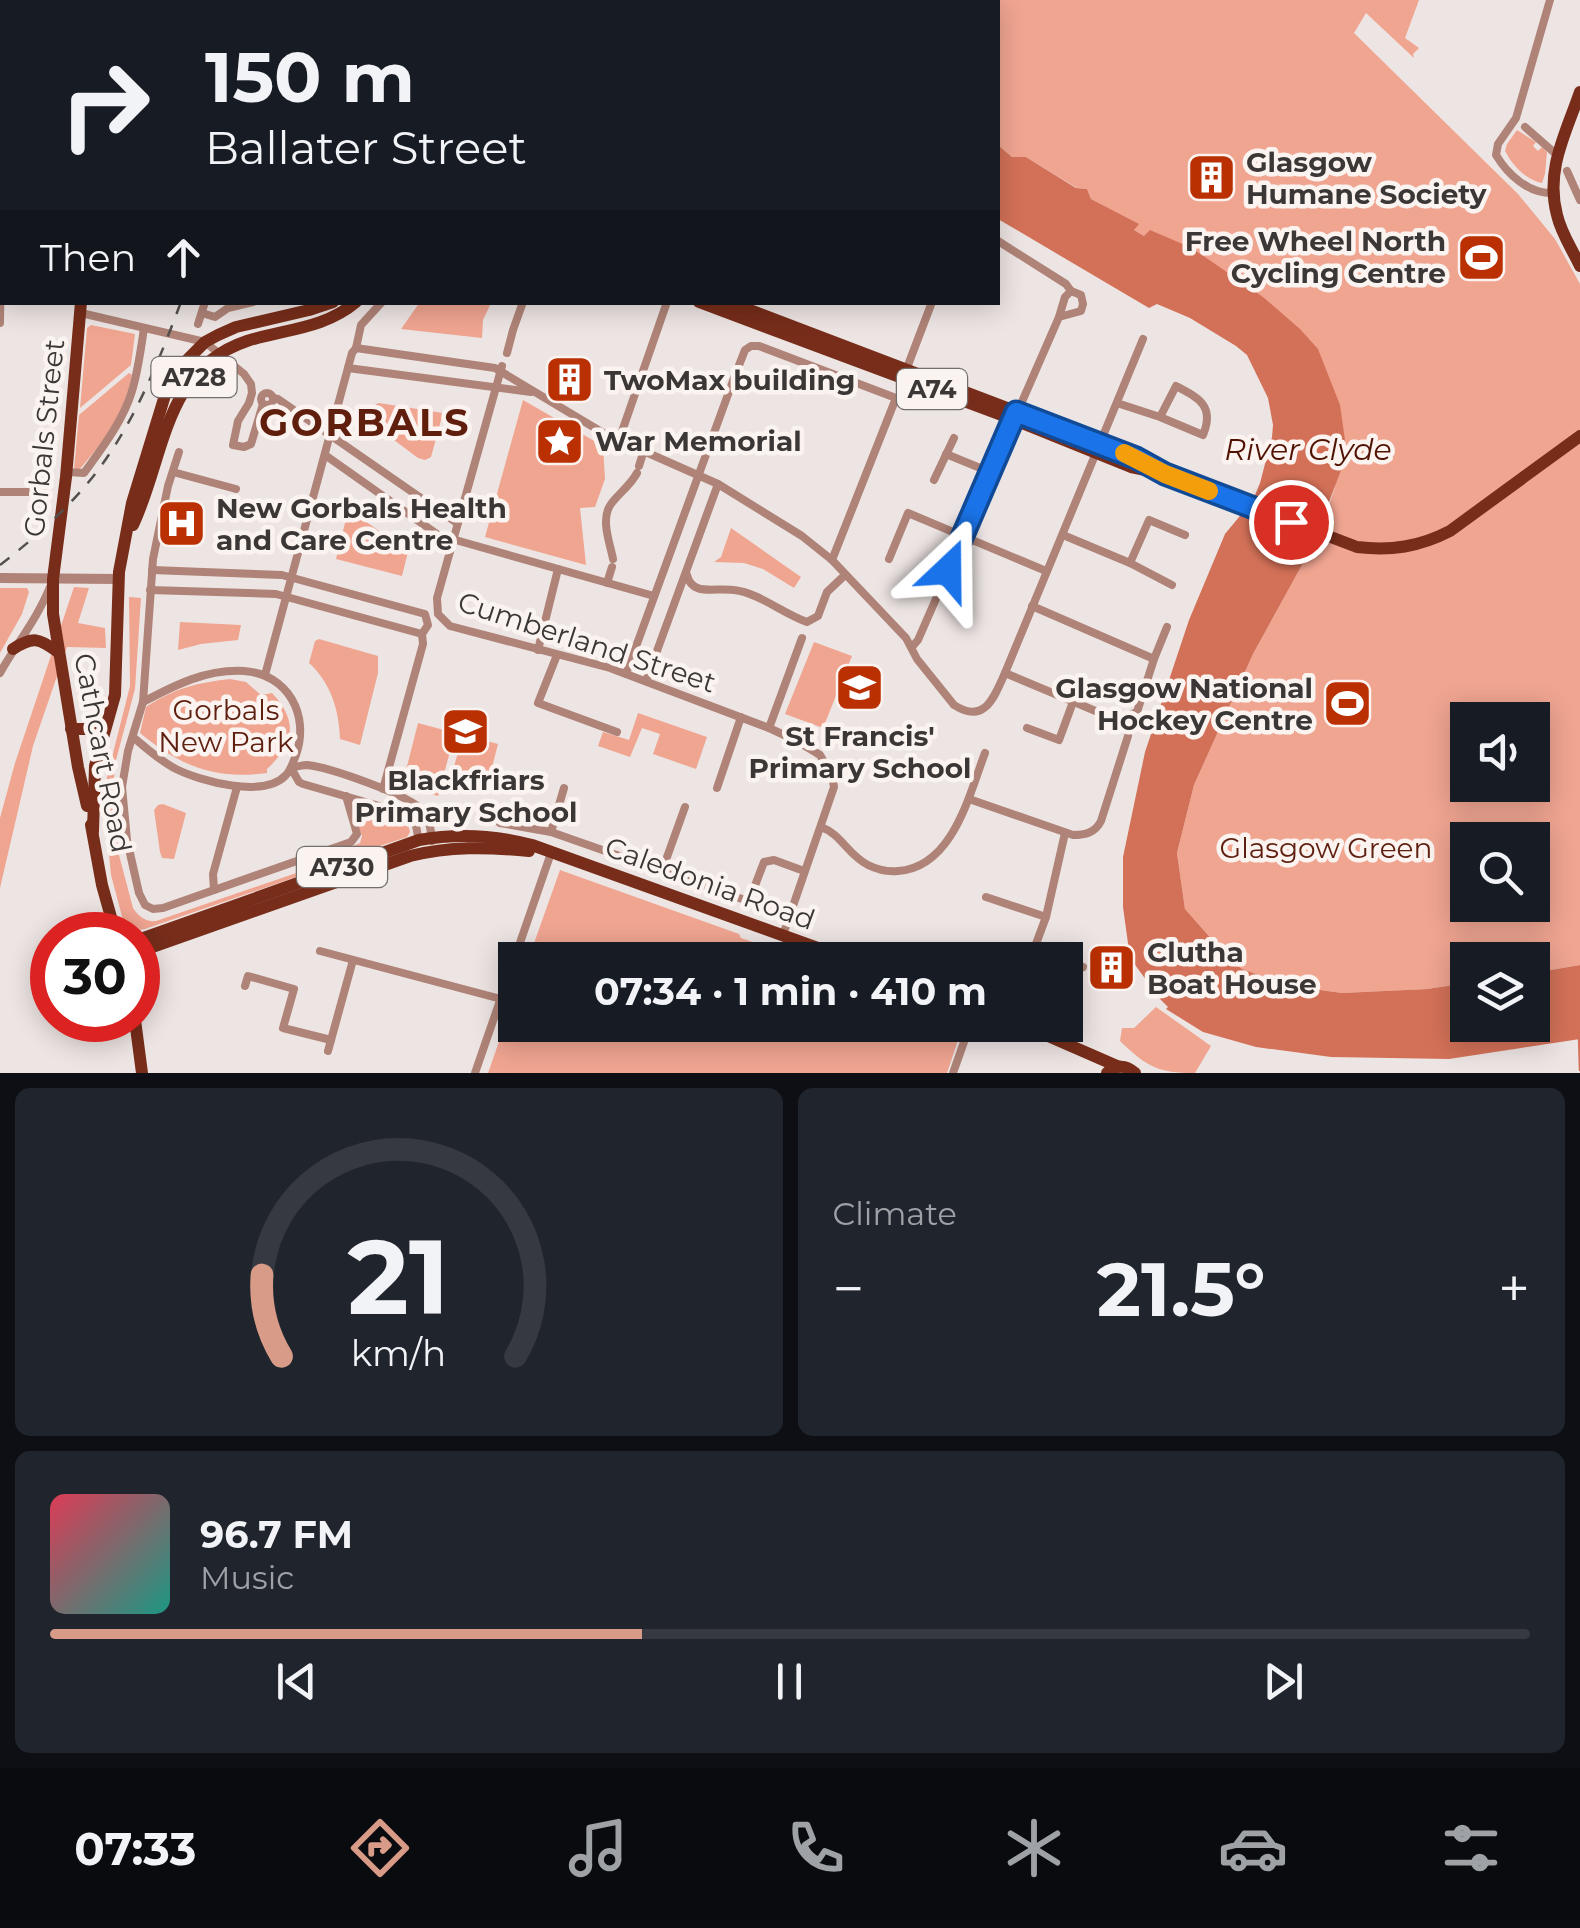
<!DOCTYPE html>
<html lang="en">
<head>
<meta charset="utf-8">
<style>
	body { margin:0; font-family:Montserrat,sans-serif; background:#20242c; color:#f1f3f6; height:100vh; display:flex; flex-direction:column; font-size:38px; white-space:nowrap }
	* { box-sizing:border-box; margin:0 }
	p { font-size:32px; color:#9ea1a6 }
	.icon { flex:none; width:55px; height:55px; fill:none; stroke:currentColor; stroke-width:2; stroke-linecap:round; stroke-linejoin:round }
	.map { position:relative; height:1073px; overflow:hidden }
	.details { display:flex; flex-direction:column; gap:15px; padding:15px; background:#0d0f14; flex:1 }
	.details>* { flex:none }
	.banner { position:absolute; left:0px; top:0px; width:1000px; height:305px; box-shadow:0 5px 25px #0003; background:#171b24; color:#f1f3f6; overflow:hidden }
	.tools { position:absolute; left:1450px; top:702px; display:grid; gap:20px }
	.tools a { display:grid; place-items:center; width:100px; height:100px; border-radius:0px; background:#171b24; box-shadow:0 5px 25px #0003; font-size:50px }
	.speed { position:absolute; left:30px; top:912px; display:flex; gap:20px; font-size:50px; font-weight:700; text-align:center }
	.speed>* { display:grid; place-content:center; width:130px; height:130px; border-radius:50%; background:#171b24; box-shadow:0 5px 25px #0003; line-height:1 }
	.speed .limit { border:15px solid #d22; background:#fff; color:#111 }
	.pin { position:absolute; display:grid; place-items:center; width:85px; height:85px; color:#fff; margin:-42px; border:5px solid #fff; border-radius:50%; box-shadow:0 2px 10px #0007 }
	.me { position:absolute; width:110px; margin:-55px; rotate:23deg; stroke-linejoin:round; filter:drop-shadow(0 0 8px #0008) }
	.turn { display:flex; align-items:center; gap:35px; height:210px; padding:0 40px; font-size:45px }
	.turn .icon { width:130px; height:130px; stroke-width:2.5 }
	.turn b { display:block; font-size:70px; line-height:85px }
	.then { display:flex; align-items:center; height:95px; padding:0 40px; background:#0003; gap:20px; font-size:38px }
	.big { font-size:75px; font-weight:700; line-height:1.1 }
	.details .tile { flex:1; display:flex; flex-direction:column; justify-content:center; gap:15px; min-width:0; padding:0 35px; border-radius:15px; background:#20242c }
	.details .dial { align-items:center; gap:0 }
	.dial svg { height:260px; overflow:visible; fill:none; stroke:#363941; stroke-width:7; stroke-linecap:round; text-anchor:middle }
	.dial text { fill:#f1f3f6; stroke:none }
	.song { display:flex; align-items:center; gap:30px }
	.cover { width:120px; height:120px; border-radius:15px; background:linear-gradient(135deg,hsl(350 70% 55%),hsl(170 70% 35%)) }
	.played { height:10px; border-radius:5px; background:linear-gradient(90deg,#d89b88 40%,#363941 40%) }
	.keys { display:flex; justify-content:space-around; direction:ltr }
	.heat { display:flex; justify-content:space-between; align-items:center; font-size:55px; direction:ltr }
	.details .tiles { flex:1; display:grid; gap:15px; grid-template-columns:1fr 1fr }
	.tile:last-child { grid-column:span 2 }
	.trip { position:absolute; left:498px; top:942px; width:585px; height:100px; border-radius:0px; background:#171b24; box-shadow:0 5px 25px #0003; font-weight:700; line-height:100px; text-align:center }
	.tab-bar { display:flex; height:160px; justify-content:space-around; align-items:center; background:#090b0e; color:#9ea1a6 }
	.tab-bar .icon { width:70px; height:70px }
	.tab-bar .selected { color:#d89b88 }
	.tab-bar b { font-size:45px; color:#f1f3f6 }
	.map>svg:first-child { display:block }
	.green { fill:#f0a591; fill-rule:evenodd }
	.water { fill:#d37158 }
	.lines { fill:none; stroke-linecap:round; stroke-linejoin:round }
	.stream { stroke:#d37158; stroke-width:2.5 }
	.minor { stroke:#af8377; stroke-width:8 }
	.tertiary { stroke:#af8377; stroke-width:10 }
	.primary { stroke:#772d1a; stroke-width:12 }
	.rail { stroke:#54504f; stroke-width:2.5; stroke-dasharray:12 12; stroke-linecap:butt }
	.route-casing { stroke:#114b97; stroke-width:25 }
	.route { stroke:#1a73e8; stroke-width:18 }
	.slow { stroke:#f59e0b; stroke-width:18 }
	.labels { text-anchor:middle; stroke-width:9; stroke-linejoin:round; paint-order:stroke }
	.shield { fill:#fbf3f0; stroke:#746f6e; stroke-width:2.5 }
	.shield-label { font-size:25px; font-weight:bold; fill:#3a3736 }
	.poi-label { font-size:28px; font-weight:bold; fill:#3a3736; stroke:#fbf3f0; text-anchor:start }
	.street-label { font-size:28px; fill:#3a3736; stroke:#fbf3f0 }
	.park-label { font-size:28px; fill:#5e1f0f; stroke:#fbf3f0 }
	.water-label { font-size:30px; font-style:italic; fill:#501203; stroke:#fbf3f0 }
	.district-label { font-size:38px; font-weight:bold; letter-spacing:2.5px; fill:#601e0d; stroke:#fbf3f0 }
</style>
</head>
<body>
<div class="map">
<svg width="1580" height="1073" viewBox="0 0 1580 1073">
	<rect width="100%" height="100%" fill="#ede5e3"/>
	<g class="green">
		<path d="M719,0h700l-14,38 14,10 -6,6 1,4 -48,-45 -12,20 164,161 37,45 25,45v681l-47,8 -1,-13h-64l-1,23 -40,6 -85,4 -51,-7 -49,-17 -11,-8 -46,-52 -8,-56 17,-68 59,-131 60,-109 1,2 2,-2 19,-58 -1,-5 -131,-227 -10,-6 -42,-18 -7,5 -10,-6 4,-6 -47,-25 -4,-10 -10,-1 -51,-31h-14l-14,-12v-143h-274zM1468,720h64v65h-64zM1468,840h64v65h-64z"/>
		<path d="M1517,130l19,12 -3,4 5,5 4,-4 5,5 -2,22 -3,9c-17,-4 -29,-17 -37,-32l2,-7z"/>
		<path d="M420,302l71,1 -8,17 -1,18 -81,-9z"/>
		<path d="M91,325l44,9 -4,31 -51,43 7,-80z"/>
		<path d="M129,373l3,2c-7,37 -28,66 -53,95l-5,-1 5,-54z"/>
		<path d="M523,400l80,46 2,33 -10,28 -15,1 6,57 -101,-28z"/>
		<path d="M379,403l64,10 -12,44 -6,3 -7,-2 -44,-33c-8,-7 -6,-18 5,-22z"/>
		<path d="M347,515l14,3 47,34 -6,24 -66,-17z"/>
		<path d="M731,528l70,49 -7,11 -31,-19 -19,-6 -30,-1 7,-5z"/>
		<path d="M74,587l15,1 -11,35 27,5 1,20 -39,-1 -34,99 -33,142v-70l15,-55z"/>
		<path d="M0,588h27l2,4 -7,22 -22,39z"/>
		<path d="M129,597l12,1 -6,91 -19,71 -3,27v21l6,47 14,53c6,9 13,14 23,13l193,-66 2,3 -206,71 -13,2 -9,-11 -12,-45 -6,-63 2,-35 23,-91z"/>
		<path d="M180,622l61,3 -3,15 -37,4 -23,6z"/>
		<path d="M319,639l59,17v17l-18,72 -20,-6c-1,-29 -9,-56 -31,-76l6,-22z"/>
		<path d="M814,642l38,14 -29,72 -38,-14z"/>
		<path d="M230,679l16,3 15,13 11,-2c27,29 22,51 -5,76v4c-52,7 -87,-7 -127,-40l6,-26c29,-19 50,-24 84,-28z"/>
		<path d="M638,713l69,24 -11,32 -43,-15 7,-20 -18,-6 -12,29 -32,-11 5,-14 26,8z"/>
		<path d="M418,723l37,10 -17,63 -36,-10z"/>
		<path d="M463,735l35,9 -11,43 -36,-10z"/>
		<path d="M163,804l23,9 -12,46 -12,-1 -2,-6 -6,-42 4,-5z"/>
		<path d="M355,805l51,14 4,13 -3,5 -51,17 -3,-8 7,-3 2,-7 -10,-28z"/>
		<path d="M560,870l179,64 2,4 66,22h-279z"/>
		<path d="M515,996v29h448l-16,48h-459z"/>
		<path d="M1156,1007l55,39 -16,27c-37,0 -48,-6 -75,-32l2,-13h12z"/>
	</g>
	<path class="water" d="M998,145l14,12h14l50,31 11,1 4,10 48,25 -5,6 10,6 6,-6 42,18 71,49 37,32 18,20 22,56 7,49 -34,91 -60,109 -59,131 -17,68 8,56 46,52 11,8 49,17 51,7 85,-4 40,-6 1,42h64l1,-52 47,-8v74l-131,20 -118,-2 -75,-10 -53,-15 -37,-23 2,-2 -17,-17 1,-2 -22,-30 -7,-51v-50l22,-105 44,-132 36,-86 28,-34 7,-17 12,-46 1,-12 -5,-27 -21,-43 -11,-9 -46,-28 -33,-14 -8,4 -151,-89z"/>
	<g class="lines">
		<path class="stream" d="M1579,1036l1,34"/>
		<g class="minor">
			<path d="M1550,0l-34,118 -18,26 -2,11c12,20 33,39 57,38"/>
			<path d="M1525,127l32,28"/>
			<path d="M1567,171l13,29"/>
			<path d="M998,241l68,43 5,7"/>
			<path d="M81,313l124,29 39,32 7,10 1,9 -3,10 -11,18 -5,24 11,2 7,-3 12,-40"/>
			<path d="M202,313l13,4 13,-9 25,-6"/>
			<path d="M0,323l2,-120"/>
			<path d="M198,324l7,-22"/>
			<path d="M356,348l139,20 110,66 113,50 84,52 30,24 74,78 11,21 37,46c31,20 40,-8 51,-32l138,-334"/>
			<path d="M507,353l6,-23 10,-28"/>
			<path d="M502,366l-65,232 1,16 12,12 160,42 159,60 28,13 23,14 12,20 2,12 -51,148"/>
			<path d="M348,368l183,24"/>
			<path d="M905,373l27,-71"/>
			<circle cx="267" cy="399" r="6"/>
			<path d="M273,398l5,1 179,124"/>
			<path d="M1117,403l43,14 16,-31c23,12 39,20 27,49l-43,-18"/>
			<path d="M619,440l48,-138"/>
			<path d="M179,452l-11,34 -15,73 -10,143 -15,49 -6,36 5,53 12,53 6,12 8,4 10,-1 188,-66 6,-8 -11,-38"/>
			<path d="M946,454l44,18"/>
			<path d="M325,455l126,89"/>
			<path d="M639,466l5,-16"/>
			<path d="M67,472l17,1c18,-25 39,-52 48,-82 6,-20 9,-42 12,-63"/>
			<path d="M173,472l63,17"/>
			<path d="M934,480l20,-42"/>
			<path d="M0,492h42"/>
			<path d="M41,501l2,-17"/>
			<path d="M1063,535l67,28 42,22"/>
			<path d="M452,539l202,57"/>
			<path d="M613,559c-3,-16 -13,-40 -2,-55 8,-11 19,-18 26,-31"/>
			<path d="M889,559l19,-46 138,58"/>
			<path d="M1130,563l19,-43 36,15"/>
			<path d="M152,570l130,5 143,39 3,11 -6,9 1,10 -40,145"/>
			<path d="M687,575c5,22 29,12 47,15 25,3 48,23 73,32l11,-6 9,-24 18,-17"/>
			<path d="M607,583l5,-16"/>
			<path d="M150,590l126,4 146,40"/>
			<path d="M1032,606l122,53"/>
			<path d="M912,647l6,-7 141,-323 6,-20 6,-6 10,4 2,9 -2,7 -22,6"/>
			<path d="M538,650l20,-81"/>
			<path d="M557,655l-19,48 79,29"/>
			<path d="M0,673c17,-30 37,-54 50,-86"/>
			<path d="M1005,673l112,47 20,-8 17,-53 13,-32"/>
			<path d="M626,674l108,-296 11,-28 6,-4h8l137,52 -64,162"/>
			<path d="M265,675l87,-322 4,-5 5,-23 21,-23"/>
			<path d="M646,681l72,-197"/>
			<path d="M769,728l33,-90"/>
			<path d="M1027,728l32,12 14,-38"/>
			<path d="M133,737c13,11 27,24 43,32 24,12 88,30 110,6 5,-5 7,-13 10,-20 14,-40 -8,-81 -52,-84 -38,-2 -69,14 -101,31"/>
			<path d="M717,788l24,-71"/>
			<path d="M969,799l104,36c12,0 22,-2 28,-14l27,-85"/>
			<path d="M500,823l51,9 194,68 6,-4 13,-34 10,-2 30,11"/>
			<path d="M821,827c20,7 27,28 47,38 10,5 20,7 30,6 55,-4 71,-76 87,-118"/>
			<path d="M551,832l13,-44"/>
			<path d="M419,841l-5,-25 -111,-32 -4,-2 -8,-14c2,-1 13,-3 16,-3 21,2 103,30 116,46 7,7 8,21 9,30"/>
			<path d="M662,871l23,-64"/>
			<path d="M214,890l-1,-16 24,-87"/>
			<path d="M986,897l60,20"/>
			<path d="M1034,948l49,19"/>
			<path d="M320,951l181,48"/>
			<path d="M1030,960l16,-43 19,-84"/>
			<path d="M245,986l3,-10 46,13 -11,39 48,12"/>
			<path d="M328,1051l25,-91"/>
			<path d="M475,1073l76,-220"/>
			<path d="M953,1073l17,-48"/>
		</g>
		<path class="tertiary" d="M0,578l118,1"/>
		<g class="primary">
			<path d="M126,2v-2"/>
			<path d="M449,2l1,-2"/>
			<path d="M0,90h2"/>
			<path d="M1580,92c-14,41 -35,78 -23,123 4,18 15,34 23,51"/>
			<path d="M81,302l-15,175 -13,102v35l25,153 9,39"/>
			<path d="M699,302l313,117 119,48 34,7 192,73c34,4 62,0 93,-16l130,-95"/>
			<path d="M729,302l291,111"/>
			<path d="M1039,421l97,37 18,10"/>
			<path d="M133,525c32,-68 30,-156 114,-184 38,-12 77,-12 109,-39"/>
			<path d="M13,649c20,-13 26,-11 45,3"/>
			<path d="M71,729h34"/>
			<path d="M91,825l11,60 14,50"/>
			<path d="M93,831l2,-65 20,-71 4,-123 13,-69 34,-111 17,-28 22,-22 13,-7 18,-8 73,-17 24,-8"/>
			<path d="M138,940l281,-100c39,-7 75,-5 113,5l319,115"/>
			<path d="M138,952l272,-96c40,-10 77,-9 119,-5"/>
			<path d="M135,1020l7,53"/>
			<path d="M1023,1025l94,41"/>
			<path d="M1107,1073c9,-9 19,-8 28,0"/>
		</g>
		<g class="rail">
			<path d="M280,2v-2"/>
			<path d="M0,565c40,-31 80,-67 108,-109 32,-47 53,-101 73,-154"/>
		</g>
	</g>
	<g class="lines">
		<defs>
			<path id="route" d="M948,570l68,-158 120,46 29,16 126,48"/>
		</defs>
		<use href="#route" class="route-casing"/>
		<use href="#route" class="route"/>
		<path class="slow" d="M1124,453l41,21 44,17"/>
	</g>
	<defs>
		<symbol id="building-square" viewBox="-11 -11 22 22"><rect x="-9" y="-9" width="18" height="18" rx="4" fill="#ba3002" stroke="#fbf3f0"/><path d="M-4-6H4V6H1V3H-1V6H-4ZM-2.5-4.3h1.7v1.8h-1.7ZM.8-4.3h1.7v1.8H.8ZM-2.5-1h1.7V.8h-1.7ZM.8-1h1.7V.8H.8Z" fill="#fff"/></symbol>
		<symbol id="stadium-square" viewBox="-11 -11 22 22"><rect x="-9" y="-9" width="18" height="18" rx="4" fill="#ba3002" stroke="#fbf3f0"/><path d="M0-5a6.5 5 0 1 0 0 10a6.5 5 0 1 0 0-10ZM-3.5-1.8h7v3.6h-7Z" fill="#fff"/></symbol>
		<symbol id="sight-square" viewBox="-11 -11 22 22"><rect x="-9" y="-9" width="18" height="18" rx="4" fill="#ba3002" stroke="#fbf3f0"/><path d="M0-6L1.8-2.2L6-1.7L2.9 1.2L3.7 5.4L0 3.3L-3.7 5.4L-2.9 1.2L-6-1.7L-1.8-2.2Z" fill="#fff"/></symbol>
		<symbol id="hospital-square" viewBox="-11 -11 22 22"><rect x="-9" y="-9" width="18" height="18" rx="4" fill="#ba3002" stroke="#fbf3f0"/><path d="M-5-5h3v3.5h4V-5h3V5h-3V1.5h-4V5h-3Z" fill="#fff"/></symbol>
		<symbol id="school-square" viewBox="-11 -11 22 22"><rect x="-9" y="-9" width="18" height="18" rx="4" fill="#ba3002" stroke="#fbf3f0"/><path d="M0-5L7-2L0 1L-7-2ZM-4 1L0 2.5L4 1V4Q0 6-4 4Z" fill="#fff"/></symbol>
	</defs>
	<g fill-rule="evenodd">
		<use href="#building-square" x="1184" y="150" width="55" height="55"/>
		<use href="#stadium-square" x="1454" y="230" width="55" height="55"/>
		<use href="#building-square" x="542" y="352" width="55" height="55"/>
		<use href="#sight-square" x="532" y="414" width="55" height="55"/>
		<use href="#hospital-square" x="154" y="496" width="55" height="55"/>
		<use href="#school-square" x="832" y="660" width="55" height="55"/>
		<use href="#stadium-square" x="1320" y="676" width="55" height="55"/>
		<use href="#school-square" x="438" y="704" width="55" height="55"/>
		<use href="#building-square" x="1084" y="940" width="55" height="55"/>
	</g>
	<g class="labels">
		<g class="shield">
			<rect x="151.5" y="357" width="85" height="40" rx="8"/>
			<rect x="897" y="369" width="70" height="40" rx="8"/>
			<rect x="297" y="847" width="90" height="40" rx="8"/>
		</g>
		<g class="shield-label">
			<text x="194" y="386">A728</text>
			<text x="932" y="398">A74</text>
			<text x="342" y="876">A730</text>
		</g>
		<g class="poi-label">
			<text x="1246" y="172">Glasgow<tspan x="1246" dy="32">Humane Society</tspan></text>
			<text x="1446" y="251" text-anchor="end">Free Wheel North<tspan x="1446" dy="32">Cycling Centre</tspan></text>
			<text x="604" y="390">TwoMax building</text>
			<text x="595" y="451">War Memorial</text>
			<text x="216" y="518">New Gorbals Health<tspan x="216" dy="32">and Care Centre</tspan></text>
			<text x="1313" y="698" text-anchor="end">Glasgow National<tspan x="1313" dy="32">Hockey Centre</tspan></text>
			<text x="860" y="746" text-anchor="middle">St Francis'<tspan x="860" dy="32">Primary School</tspan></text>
			<text x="466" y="790" text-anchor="middle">Blackfriars<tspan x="466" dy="32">Primary School</tspan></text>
			<text x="1147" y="962">Clutha<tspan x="1147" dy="32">Boat House</tspan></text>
		</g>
		<g class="street-label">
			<text transform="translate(44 438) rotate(-84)" y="10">Gorbals Street</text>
			<text transform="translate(587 642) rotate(18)" y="10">Cumberland Street</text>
			<text transform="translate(103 753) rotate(79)" y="10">Cathcart Road</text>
			<text transform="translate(710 883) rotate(20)" y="10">Caledonia Road</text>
		</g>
		<g class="park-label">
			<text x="226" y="720">Gorbals<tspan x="226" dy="32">New Park</tspan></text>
			<text x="1326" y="858">Glasgow Green</text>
		</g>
		<g class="water-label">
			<text x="1308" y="460">River Clyde</text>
		</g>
		<g class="district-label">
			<text x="365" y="436">GORBALS</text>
		</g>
	</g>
</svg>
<div class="tools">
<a><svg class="icon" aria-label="sound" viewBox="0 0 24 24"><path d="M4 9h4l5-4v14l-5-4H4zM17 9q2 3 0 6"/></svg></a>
<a><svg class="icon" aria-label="search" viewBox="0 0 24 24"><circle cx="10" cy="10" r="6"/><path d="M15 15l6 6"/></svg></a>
<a><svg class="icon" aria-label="layers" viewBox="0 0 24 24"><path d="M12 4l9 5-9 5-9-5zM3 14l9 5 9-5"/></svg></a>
</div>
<div class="speed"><div class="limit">30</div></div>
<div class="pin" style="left:1291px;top:522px;background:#d93025"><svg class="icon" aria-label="arrive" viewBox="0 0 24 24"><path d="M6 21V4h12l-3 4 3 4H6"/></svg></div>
<svg class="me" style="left:948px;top:570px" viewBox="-20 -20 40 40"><path d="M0-17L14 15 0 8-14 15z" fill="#1a73e8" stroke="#fff" stroke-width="4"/></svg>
<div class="trip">07:34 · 1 min · 410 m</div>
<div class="banner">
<div class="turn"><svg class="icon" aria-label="right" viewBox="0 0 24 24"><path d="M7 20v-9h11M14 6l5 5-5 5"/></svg><div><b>150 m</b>Ballater Street</div></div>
<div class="then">Then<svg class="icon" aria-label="ahead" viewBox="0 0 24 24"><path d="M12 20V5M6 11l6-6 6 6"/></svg></div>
</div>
</div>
<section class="details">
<div class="tiles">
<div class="tile dial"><svg viewBox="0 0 100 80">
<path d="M14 69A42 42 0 1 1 86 69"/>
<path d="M14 69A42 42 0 0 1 8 44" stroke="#d89b88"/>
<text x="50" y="56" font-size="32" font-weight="700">21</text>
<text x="50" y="72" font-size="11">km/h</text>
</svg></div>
<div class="tile"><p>Climate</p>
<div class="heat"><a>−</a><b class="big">21.5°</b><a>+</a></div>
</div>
<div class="tile">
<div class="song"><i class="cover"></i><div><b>96.7 FM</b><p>Music</p></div></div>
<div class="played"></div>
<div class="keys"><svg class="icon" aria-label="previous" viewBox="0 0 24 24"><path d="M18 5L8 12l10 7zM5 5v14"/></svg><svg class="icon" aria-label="pause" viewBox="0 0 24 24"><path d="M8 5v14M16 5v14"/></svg><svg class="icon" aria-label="next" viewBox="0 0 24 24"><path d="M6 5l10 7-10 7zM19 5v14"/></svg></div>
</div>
</div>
</section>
<nav class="tab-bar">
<b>07:33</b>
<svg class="icon selected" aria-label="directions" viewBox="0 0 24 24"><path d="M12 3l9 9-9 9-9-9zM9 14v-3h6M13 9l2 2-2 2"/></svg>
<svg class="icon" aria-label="music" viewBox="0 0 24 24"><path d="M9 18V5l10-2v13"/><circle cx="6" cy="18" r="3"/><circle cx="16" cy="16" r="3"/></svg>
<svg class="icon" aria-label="phone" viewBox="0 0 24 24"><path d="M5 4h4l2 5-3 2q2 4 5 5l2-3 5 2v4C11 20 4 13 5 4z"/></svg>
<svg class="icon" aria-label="climate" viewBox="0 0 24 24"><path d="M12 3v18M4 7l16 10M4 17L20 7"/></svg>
<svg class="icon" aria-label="car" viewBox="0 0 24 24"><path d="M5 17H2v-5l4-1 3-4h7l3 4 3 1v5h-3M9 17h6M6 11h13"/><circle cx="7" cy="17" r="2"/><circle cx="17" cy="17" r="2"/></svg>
<svg class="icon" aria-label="filters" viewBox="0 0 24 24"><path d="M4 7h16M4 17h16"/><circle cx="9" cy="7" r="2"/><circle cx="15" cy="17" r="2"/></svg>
</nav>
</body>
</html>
